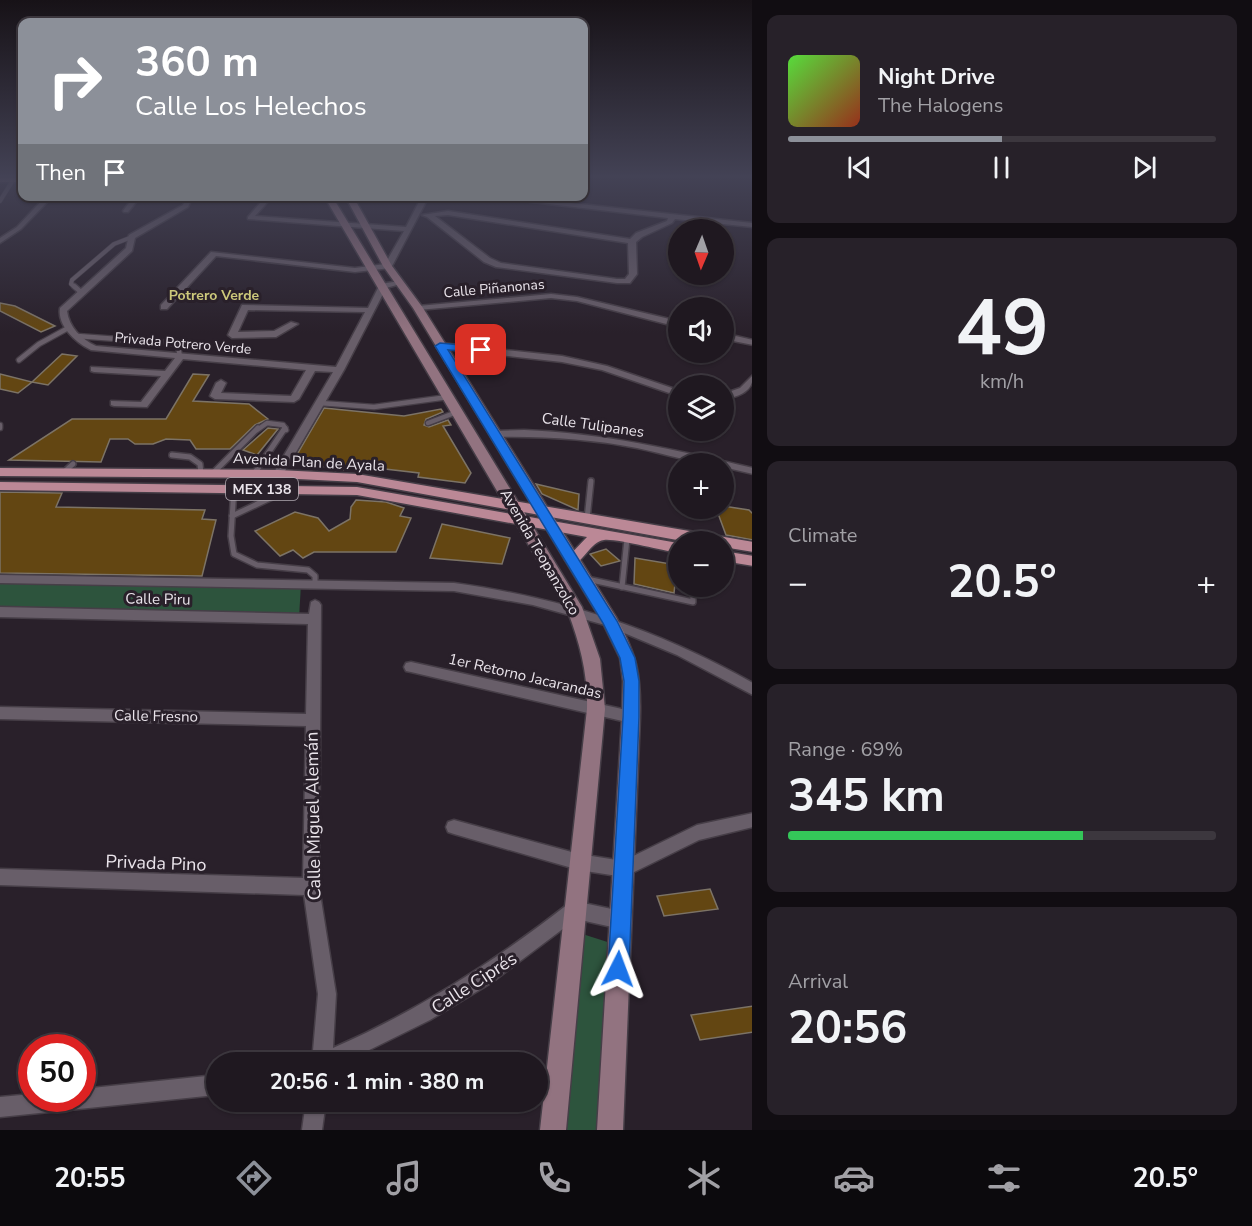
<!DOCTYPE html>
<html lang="en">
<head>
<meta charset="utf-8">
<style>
	body { margin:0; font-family:"Nunito Sans",sans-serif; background:#272129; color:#f1f3f6; height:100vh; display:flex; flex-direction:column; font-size:22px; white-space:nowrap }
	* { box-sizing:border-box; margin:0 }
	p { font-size:20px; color:#a1a0a5 }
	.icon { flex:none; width:33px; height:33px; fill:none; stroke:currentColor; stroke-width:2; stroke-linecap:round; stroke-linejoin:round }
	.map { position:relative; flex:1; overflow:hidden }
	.sheet { display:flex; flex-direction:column; gap:15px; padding:15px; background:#110d12; width:500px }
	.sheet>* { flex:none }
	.hud { position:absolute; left:18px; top:18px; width:570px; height:183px; border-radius:12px; box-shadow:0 2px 4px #0004,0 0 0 2px #3c373e; background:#8c9099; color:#fff; overflow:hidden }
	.needle { width:39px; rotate:182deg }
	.fabs { position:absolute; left:668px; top:219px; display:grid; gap:12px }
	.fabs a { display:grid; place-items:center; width:66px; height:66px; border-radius:50%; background:#1f1820; box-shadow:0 2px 4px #0004,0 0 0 2px #3c373e; font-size:30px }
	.speed { position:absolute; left:18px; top:1034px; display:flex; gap:12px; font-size:30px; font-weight:700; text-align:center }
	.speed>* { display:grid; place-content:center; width:78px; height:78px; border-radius:50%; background:#1f1820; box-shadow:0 2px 4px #0004,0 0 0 2px #3c373e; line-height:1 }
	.speed .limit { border:9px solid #d22; background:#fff; color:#111 }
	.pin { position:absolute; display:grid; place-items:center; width:51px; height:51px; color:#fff; margin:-26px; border-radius:12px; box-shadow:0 3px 9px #0006 }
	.me { position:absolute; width:66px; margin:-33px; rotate:3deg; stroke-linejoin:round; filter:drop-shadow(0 0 4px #0008) }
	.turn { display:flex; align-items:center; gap:21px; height:126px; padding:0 18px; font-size:27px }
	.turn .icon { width:78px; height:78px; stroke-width:2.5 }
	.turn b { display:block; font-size:42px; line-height:51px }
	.then { display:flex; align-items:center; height:57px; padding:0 18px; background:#0003; gap:12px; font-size:22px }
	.big { font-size:45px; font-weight:700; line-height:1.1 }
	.sheet .tile { flex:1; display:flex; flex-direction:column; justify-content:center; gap:9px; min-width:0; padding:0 21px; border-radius:12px; background:#272129 }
	.sheet .dial { align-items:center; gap:0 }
	.dial b { font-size:78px; line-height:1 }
	.song { display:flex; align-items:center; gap:18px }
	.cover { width:72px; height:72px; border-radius:9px; background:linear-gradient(135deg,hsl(110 70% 55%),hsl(10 70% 35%)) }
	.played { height:6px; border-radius:3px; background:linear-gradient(90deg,#8c9099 50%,#3c373e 50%) }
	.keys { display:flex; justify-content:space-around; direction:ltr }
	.heat { display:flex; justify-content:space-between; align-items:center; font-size:33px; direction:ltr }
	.charge { height:9px; border-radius:4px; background:linear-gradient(90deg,#34c759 69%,#3c373e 0) }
	.trip { position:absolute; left:206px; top:1052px; width:342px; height:60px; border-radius:30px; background:#1f1820; box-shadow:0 2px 4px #0004,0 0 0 2px #3c373e; font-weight:700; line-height:60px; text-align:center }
	.menu { display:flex; height:96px; justify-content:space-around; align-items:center; background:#0c0a0d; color:#a1a0a5 }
	.menu .icon { width:42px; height:42px }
	.menu .on { color:#8c9099 }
	.menu b { font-size:27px; color:#f1f3f6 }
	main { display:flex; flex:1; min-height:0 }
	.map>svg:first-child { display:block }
	.green { fill:#2d543d }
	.building { fill:#634612; stroke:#7c7366; stroke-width:1.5 }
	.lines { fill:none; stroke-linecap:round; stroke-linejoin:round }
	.service-far2-casing { stroke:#463e47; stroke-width:5 }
	.service-far1-casing { stroke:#463e47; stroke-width:7 }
	.service-casing { stroke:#463e47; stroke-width:8 }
	.minor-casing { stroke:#463e47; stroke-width:3 }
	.secondary-casing { stroke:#463e47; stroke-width:3 }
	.primary-casing { stroke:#463e47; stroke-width:3 }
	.service-far2 { stroke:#685e69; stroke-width:4 }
	.service-far1 { stroke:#685e69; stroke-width:4.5 }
	.service { stroke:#685e69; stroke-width:5 }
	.minor { fill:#685e69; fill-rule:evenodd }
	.secondary { fill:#927380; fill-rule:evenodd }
	.primary { fill:#bb8896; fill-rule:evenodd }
	.route { fill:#1a73e8; stroke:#114b97; stroke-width:1.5 }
	.labels { text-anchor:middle; stroke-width:6; stroke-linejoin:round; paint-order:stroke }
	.far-street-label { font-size:14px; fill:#eae4eb; stroke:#29202a }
	.far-neighbourhood-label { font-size:14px; font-weight:bold; fill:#cdc97b; stroke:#29202a }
	.shield { fill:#29202a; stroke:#b0a9b1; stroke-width:1.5 }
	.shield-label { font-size:14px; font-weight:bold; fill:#eae4eb }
	.street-label { font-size:15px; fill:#eae4eb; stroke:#29202a }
	.near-street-label { font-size:18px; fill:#eae4eb; stroke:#29202a }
</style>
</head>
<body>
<main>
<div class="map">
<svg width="753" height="1130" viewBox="0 0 753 1130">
	<rect width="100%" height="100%" fill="#29202a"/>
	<g class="green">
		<path d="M0,579l301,5 -2,34 -299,-6z"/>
		<path d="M573,931l47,15 -9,184h-58z"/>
	</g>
	<g class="building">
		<path d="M0,303l15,3 40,20 -14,6 -41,-21z"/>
		<path d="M62,354l15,2 -29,29 -16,-3z"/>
		<path d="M0,374l32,8 -14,11 -18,-4z"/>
		<path d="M193,374l16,1 -16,26 56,3 19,15 -13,6 -25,24h-34l-6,-9 -24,-1 -13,5h-18l-7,-5h-18l-9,23 -92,-2 63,-41h94z"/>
		<path d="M324,408l80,8 37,-7 2,3 -17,7 -2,6 5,2 19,-7 3,5 -8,1 28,47 -6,10 -47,-6 1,-4 -60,-7 -15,4 -7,-8 -12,5 -33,-4z"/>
		<path d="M268,428l10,1 -21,26 -14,-5z"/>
		<path d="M536,484l43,10 -1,16 -36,-16z"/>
		<path d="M0,492l62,1 -6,14 149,3 -3,9 14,1 -14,56 -202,-3z"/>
		<path d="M356,500l30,2 18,6 -4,8 11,2 -15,34h-82l-11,6 -10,-8 -13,6 -25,-25 40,-19 23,6 11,13 21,-12 1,-12z"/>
		<path d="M723,506l26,4 4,4v26l-27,-5 -10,-27h7z"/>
		<path d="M442,524l68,14 -8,26 -72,-6z"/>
		<path d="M606,549l14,12 -19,5 -11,-12z"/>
		<path d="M635,558l42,7 -3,28 -40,-9z"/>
		<path d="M710,889l8,20 -54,7 -7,-20z"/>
		<path d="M753,1006v26l-53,8 -9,-25z"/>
	</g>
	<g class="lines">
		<defs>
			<g id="service-far2">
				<path d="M0,201l13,-21"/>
				<path d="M76,288l-5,-4 1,-4 42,-36 18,-7"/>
			</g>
			<g id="service-far1">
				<path d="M74,286l8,7"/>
				<path d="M77,336l95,7 6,3 2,11"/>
				<path d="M19,360l20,-16 31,-17"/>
				<path d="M320,403l54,4 74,-10"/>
				<path d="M428,423l29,-11"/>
				<path d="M0,425v3"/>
				<path d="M257,430l10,-7 16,2 3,5"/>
			</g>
			<g id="service">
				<path d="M172,455l18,2 10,7 1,10"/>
				<path d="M63,473l10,-9"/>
				<path d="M212,474l46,-46"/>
				<path d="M254,474l31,-46"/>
				<path d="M234,488l-3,48 3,18 23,11 51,5 7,6v8"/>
				<path d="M232,516l53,-25"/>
				<path d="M587,519l4,-38"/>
				<path d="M587,579l106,23v-16"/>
				<path d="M622,587l5,-48"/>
			</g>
			<g id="minor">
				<path d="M46,196h7l-32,33 -21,14v-5l17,-11z"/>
				<path d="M134,196h7l-13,16h-4l-1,-1z"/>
				<path d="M187,196h6l-5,11 -53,31 -3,13 -65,60c2,16 14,28 29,35l240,21 29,-55 -117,-2 -10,22 36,-1 17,-9 7,2 -22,13 -44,1 -4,-3 14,-30 126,3 12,-24 20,-3 4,2 -18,5 -42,82 -62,106 -4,1 -5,-3 60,-102 -18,-1 -16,28 -5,3 -79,-3 -5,-3 6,-13 5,-3 5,3 -5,10 70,3 15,-26 -123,-11 -36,48 -33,-1 -3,-1v-4l30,1 20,-26 -67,-4 -3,-1v-4l74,4 10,-13 -84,-8c-15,-7 -34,-24 -31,-42l66,-60 3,-13 54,-30z"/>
				<path d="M266,196h7l-18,20 151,11 16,-31h7l-38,72 -36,4 -139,-16 -49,53h-6v-4l50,-53 144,16 30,-4 19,-33 -156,-12v-2z"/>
				<path d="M481,196h26l246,27v4l-78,-8 -3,4 -30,14 -6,5 1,32 -7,9h-13l-121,-16 -12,-5 -57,-45 -5,-2 26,-4 182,28 6,-6 31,-12 1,-3zM448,215l180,28 1,31 -4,5h-8l-116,-16 -11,-5 -55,-42z"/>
				<path d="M551,294l26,3 101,24v6l-101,-26 -26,-3 -133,12 -4,-2 4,-2z"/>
				<path d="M723,333l30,7v5l-30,-6z"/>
				<path d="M440,343l122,13 45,10 71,24v6l-76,-26 -40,-8 -125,-14v-4z"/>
				<path d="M753,375c0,18 -15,21 -30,25v-6l17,-6z"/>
				<path d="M524,430c78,3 153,20 229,38v6l-30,-7v-3c-29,0 -57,-10 -86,-16 -47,-9 -94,-12 -142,-11l-5,-3 5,-3z"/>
				<path d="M0,575l454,8c109,15 203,46 299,100v12l-76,-40 -72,-30 -72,-20 -79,-14 -454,-8z"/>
				<path d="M315,600l4,2 2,3 -2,282 17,107 -3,54c85,-37 162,-87 235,-144l6,-3 47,10 6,3 3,6 -3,6 -6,3 -45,-10 -85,64 -61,37 -85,42h-33l6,-68 -14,-99 -304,-10v-16l303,9 3,-152 -306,-7v-12l306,7 2,-90 -308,-7v-10l309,7 2,-12z"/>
				<path d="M411,662l220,49 5,2 2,4 -2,4 -5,2 -220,-51 -5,-1 -2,-4 2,-4z"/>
				<path d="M753,813v14l-54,13 -75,37 -45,-7 -125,-36 -6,-2 -2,-5 2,-5 6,-2 125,34 44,7 74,-36z"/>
				<path d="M216,1075v20l-216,22v-20l32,-3v4h50v-9z"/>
				<path d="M306,1101h20l-4,29h-20z"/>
			</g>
			<g id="secondary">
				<rect x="0" y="178" width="22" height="4"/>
				<path d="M324,196h8l250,411 18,52 5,50 -39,421h-26l47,-421c1,-35 -7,-65 -19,-97z"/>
				<path d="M345,196h8l39,70 31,42 193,309c21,39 25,56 24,100l-17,413h-26l25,-413 1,-36 -3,-23 -17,-35 -190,-315 -30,-42z"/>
			</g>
			<g id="primary">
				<path d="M0,468l278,2 79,4 396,68v10l-30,-5v-5h-35l-331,-60 -79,-4 -278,-2z"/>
				<path d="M0,482l357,5 321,56v10c-14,-2 -63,-15 -74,-13 -14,2 -19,21 -32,25l-7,-5 22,-23 -230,-42 -357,-5z"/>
				<path d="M723,551l30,5v10l-30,-5z"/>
			</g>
		</defs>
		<use href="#service-far2" class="service-far2-casing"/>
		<use href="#service-far1" class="service-far1-casing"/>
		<use href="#service" class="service-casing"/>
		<use href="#minor" class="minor-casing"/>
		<use href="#secondary" class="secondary-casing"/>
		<use href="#primary" class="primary-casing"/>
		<use href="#service-far2" class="service-far2"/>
		<use href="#service-far1" class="service-far1"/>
		<use href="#service" class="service"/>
		<use href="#minor" class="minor"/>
		<use href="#secondary" class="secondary"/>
		<use href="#primary" class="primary"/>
	</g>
	<linearGradient id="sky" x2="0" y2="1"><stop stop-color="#171217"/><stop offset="0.53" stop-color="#434255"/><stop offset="1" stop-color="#434255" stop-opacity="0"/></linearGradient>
	<rect width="753" height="333" fill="url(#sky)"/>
	<path class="route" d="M440,343l41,4 5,3 -5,3 -33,-3 169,271 18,37 4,23v36l-10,252 -3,7 -8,3 -7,-3 -3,-7 15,-252 1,-36 -4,-23 -17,-35 -168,-277z"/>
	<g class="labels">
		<g class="far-street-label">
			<text transform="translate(494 288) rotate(-5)" y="5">Calle Piñanonas</text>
			<text transform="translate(183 343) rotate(5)" y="5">Privada Potrero Verde</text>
		</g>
		<g class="far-neighbourhood-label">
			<text x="214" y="300">Potrero Verde</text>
		</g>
		<rect class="shield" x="226" y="478" width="72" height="22" rx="4.5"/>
		<g class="shield-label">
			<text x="262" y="494">MEX 138</text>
		</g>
		<g class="street-label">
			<text transform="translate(593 425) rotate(8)" y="5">Calle Tulipanes</text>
			<text transform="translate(309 462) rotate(3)" y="5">Avenida Plan de Ayala</text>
			<text transform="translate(540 552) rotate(60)" y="5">Avenida Teopanzolco</text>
			<text transform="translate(158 599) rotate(1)" y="5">Calle Piru</text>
			<text transform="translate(525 676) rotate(13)" y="5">1er Retorno Jacarandas</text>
			<text transform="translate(156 716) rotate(1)" y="5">Calle Fresno</text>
		</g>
		<g class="near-street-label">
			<text transform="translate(313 816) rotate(-91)" y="6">Calle Miguel Alemán</text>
			<text transform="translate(156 863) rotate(2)" y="6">Privada Pino</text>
			<text transform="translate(474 983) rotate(-33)" y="6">Calle Ciprés</text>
		</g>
	</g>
</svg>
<div class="fabs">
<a><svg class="needle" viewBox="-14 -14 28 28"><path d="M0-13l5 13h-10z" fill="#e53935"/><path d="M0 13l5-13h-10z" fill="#a1a0a5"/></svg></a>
<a><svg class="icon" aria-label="sound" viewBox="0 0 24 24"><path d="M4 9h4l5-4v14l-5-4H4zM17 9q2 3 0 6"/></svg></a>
<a><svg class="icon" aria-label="layers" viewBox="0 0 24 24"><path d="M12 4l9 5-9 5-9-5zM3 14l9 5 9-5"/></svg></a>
<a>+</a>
<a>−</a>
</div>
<div class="speed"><div class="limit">50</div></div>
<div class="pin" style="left:481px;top:350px;background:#d93025"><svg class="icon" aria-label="arrive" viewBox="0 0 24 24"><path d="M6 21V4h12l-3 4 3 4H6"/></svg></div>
<svg class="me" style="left:618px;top:969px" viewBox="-20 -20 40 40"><path d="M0-17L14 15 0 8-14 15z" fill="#1a73e8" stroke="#fff" stroke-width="4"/></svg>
<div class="trip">20:56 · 1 min · 380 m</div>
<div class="hud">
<div class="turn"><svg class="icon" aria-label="right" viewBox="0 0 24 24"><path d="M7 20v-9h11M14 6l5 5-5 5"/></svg><div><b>360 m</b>Calle Los Helechos</div></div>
<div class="then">Then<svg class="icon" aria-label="arrive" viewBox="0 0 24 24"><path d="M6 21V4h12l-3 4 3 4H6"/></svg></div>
</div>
</div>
<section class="sheet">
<div class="tile">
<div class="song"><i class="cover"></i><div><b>Night Drive</b><p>The Halogens</p></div></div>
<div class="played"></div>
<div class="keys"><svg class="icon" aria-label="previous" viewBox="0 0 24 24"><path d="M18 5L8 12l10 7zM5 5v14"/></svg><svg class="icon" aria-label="pause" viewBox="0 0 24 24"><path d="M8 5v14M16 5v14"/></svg><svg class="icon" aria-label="next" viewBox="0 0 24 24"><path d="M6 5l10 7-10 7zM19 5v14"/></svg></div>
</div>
<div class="tile dial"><b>49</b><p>km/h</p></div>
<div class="tile"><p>Climate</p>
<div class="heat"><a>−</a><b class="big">20.5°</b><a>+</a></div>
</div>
<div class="tile"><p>Range · 69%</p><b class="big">345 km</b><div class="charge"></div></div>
<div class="tile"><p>Arrival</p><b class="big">20:56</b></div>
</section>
</main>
<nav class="menu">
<b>20:55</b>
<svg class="icon on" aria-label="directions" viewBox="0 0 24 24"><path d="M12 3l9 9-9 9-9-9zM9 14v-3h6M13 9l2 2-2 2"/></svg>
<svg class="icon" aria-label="music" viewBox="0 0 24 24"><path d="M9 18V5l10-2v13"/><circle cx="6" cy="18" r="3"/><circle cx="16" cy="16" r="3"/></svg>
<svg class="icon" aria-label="phone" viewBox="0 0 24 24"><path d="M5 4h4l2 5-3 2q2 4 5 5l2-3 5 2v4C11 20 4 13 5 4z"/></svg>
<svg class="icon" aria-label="climate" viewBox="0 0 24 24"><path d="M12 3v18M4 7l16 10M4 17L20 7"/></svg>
<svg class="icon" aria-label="car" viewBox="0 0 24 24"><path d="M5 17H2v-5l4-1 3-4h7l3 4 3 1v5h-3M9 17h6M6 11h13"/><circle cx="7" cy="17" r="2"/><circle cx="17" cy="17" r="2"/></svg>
<svg class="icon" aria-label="filters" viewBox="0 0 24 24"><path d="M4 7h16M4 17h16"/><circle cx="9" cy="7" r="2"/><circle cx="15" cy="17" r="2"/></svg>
<b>20.5°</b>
</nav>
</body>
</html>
